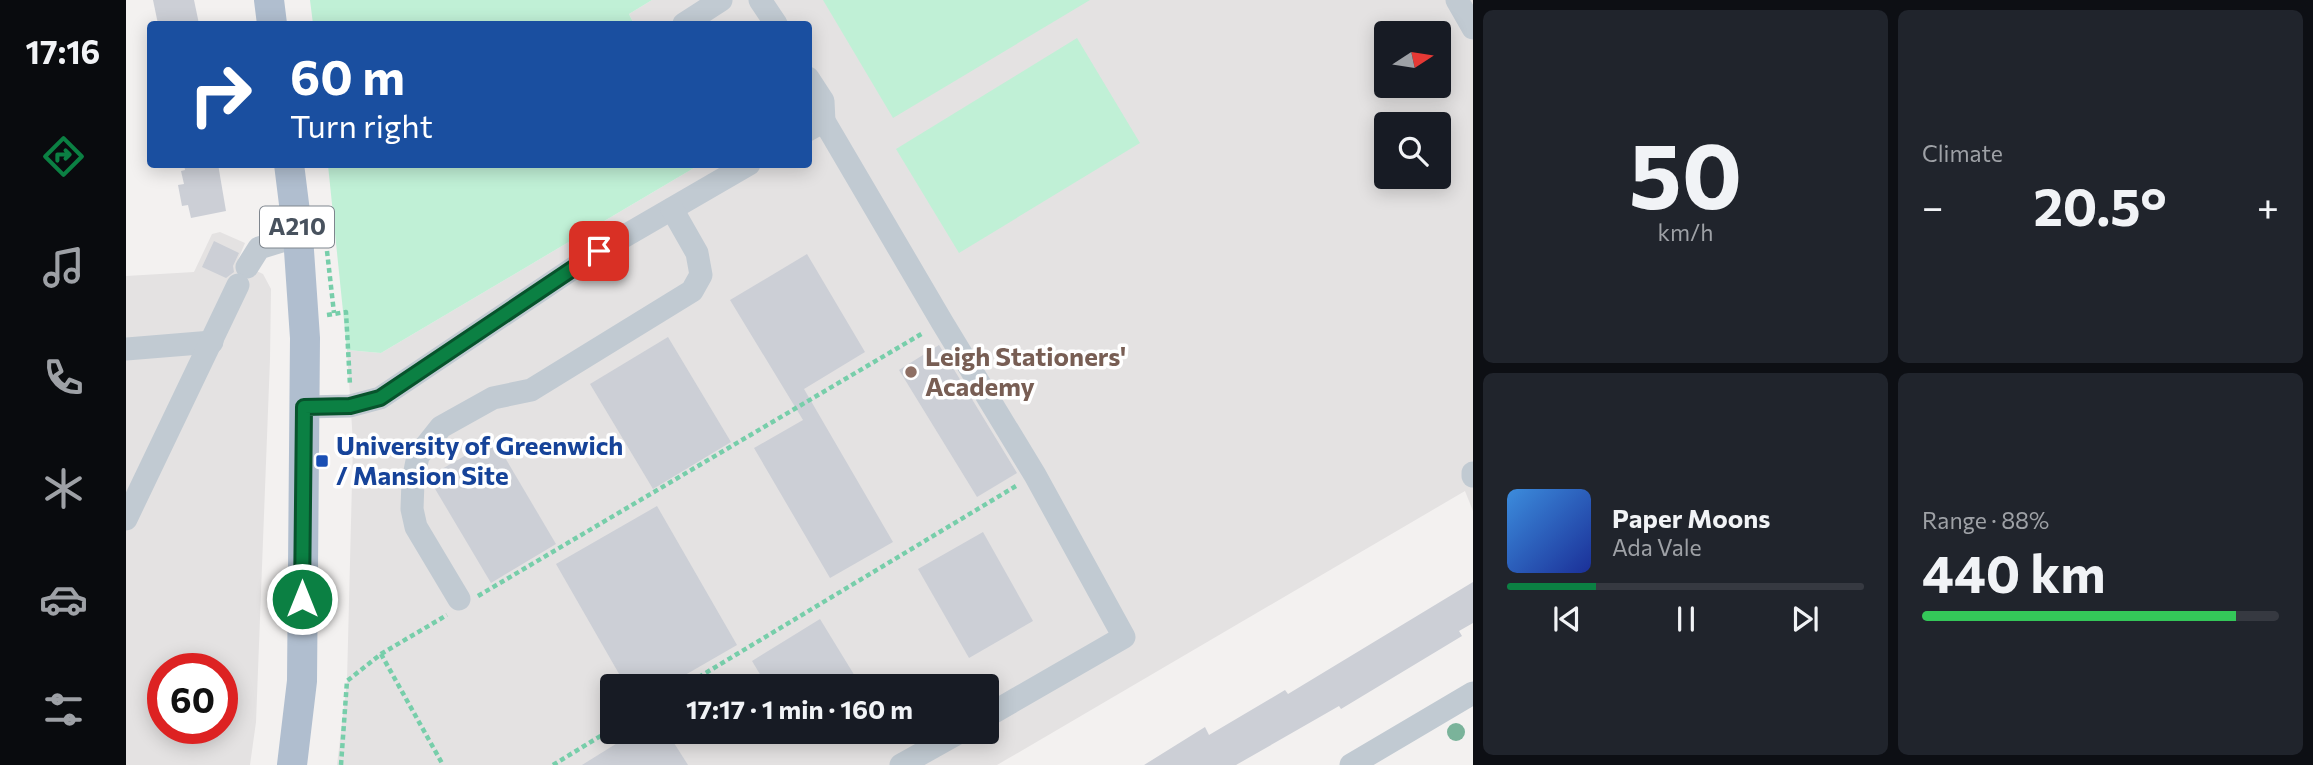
<!DOCTYPE html>
<html lang="en">
<head>
<meta charset="utf-8">
<style>
	body { margin:0; font-family:Commissioner,sans-serif; background:#20242c; color:#f1f3f6; height:100vh; display:flex; flex-direction:column; font-size:26px; white-space:nowrap }
	* { box-sizing:border-box; margin:0 }
	p { font-size:23px; color:#9ea1a6 }
	.icon { flex:none; width:38px; height:38px; fill:none; stroke:currentColor; stroke-width:2; stroke-linecap:round; stroke-linejoin:round }
	.map { position:relative; flex:1; overflow:hidden }
	.side { display:flex; flex-direction:column; gap:10px; padding:10px; background:#0d0f14; width:840px }
	.side>* { flex:none }
	.top-card { position:absolute; left:21px; top:21px; width:665px; height:147px; border-radius:7px; box-shadow:0 4px 18px #0003; background:#1a4fa0; color:#fff; overflow:hidden }
	.needle { width:46px; rotate:78deg }
	.tools { position:absolute; left:1248px; top:21px; display:grid; gap:14px }
	.tools a { display:grid; place-items:center; width:77px; height:77px; border-radius:7px; background:#171b24; box-shadow:0 4px 18px #0003; font-size:35px }
	.speed { position:absolute; left:21px; top:653px; display:flex; gap:14px; font-size:35px; font-weight:700; text-align:center }
	.speed>* { display:grid; place-content:center; width:91px; height:91px; border-radius:50%; background:#171b24; box-shadow:0 4px 18px #0003; line-height:1 }
	.speed .limit { border:10px solid #d22; background:#fff; color:#111 }
	.pin { position:absolute; display:grid; place-items:center; width:60px; height:60px; color:#fff; margin:-30px; border-radius:14px; box-shadow:0 4px 10px #0006 }
	.me { position:absolute; width:77px; margin:-38px; rotate:0deg; stroke-linejoin:round; filter:drop-shadow(0 0 5px #0008) }
	.turn { display:flex; align-items:center; gap:24px; height:147px; padding:0 28px; font-size:32px }
	.turn .icon { width:91px; height:91px; stroke-width:2.5 }
	.turn b { display:block; font-size:49px; line-height:60px }
	.big { font-size:52px; font-weight:700; line-height:1.1 }
	.side .tile { flex:1; display:flex; flex-direction:column; justify-content:center; gap:10px; min-width:0; padding:0 24px; border-radius:10px; background:#20242c }
	.side .dial { align-items:center; gap:0 }
	.dial b { font-size:91px; line-height:1 }
	.song { display:flex; align-items:center; gap:21px }
	.cover { width:84px; height:84px; border-radius:10px; background:linear-gradient(135deg,hsl(210 70% 55%),hsl(230 70% 35%)) }
	.played { height:7px; border-radius:4px; background:linear-gradient(90deg,#0b8043 25%,#363941 25%) }
	.keys { display:flex; justify-content:space-around; direction:ltr }
	.heat { display:flex; justify-content:space-between; align-items:center; font-size:38px; direction:ltr }
	.charge { height:10px; border-radius:5px; background:linear-gradient(90deg,#34c759 88%,#363941 0) }
	.side .tiles { flex:1; display:grid; gap:10px; grid-template-columns:repeat(2,1fr) }
	.trip { position:absolute; left:474px; top:674px; width:399px; height:70px; border-radius:7px; background:#171b24; box-shadow:0 4px 18px #0003; font-weight:700; line-height:70px; text-align:center }
	main { display:flex; flex:1; min-height:0 }
	.dock { display:flex; flex-direction:column; width:126px; justify-content:space-around; align-items:center; background:#090b0e; color:#9ea1a6 }
	.dock .icon { width:49px; height:49px }
	.dock .current { color:#0b8043 }
	.dock b { font-size:32px; color:#f1f3f6 }
	.map>svg:first-child { display:block }
	.education { fill:#e4e2e2; fill-rule:evenodd }
	.green { fill:#c0f0d6 }
	.building { fill:#cccfd6 }
	.lines { fill:none; stroke-linecap:round; stroke-linejoin:round }
	.path { stroke:#77ceaa; stroke-width:4.5; stroke-dasharray:5 3.5; stroke-linecap:butt }
	.minor { stroke:#c1cad2; stroke-width:23 }
	.major { stroke:#b0becf; stroke-width:30 }
	.tree { fill:#7ab39a }
	.route-casing { stroke:#07532c; stroke-width:18 }
	.route { stroke:#0b8043; stroke-width:12 }
	.education-dot { fill:#8d6e63; stroke:#fff; stroke-width:2.5 }
	.transit-dot { fill:#1a4fb4; stroke:#fff; stroke-width:2.5 }
	.labels { text-anchor:middle; stroke-width:7; stroke-linejoin:round; paint-order:stroke }
	.shield { fill:#fff; stroke:#7f868e; stroke-width:2 }
	.shield-label { font-size:24px; font-weight:bold; fill:#48525e }
	.education-label { font-size:26px; font-weight:bold; fill:#785e54; stroke:#fff; text-anchor:start }
	.transit-label { font-size:26px; font-weight:bold; fill:#164399; stroke:#fff; text-anchor:start }
</style>
</head>
<body>
<main>
<nav class="dock">
<b>17:16</b>
<svg class="icon current" aria-label="directions" viewBox="0 0 24 24"><path d="M12 3l9 9-9 9-9-9zM9 14v-3h6M13 9l2 2-2 2"/></svg>
<svg class="icon" aria-label="music" viewBox="0 0 24 24"><path d="M9 18V5l10-2v13"/><circle cx="6" cy="18" r="3"/><circle cx="16" cy="16" r="3"/></svg>
<svg class="icon" aria-label="phone" viewBox="0 0 24 24"><path d="M5 4h4l2 5-3 2q2 4 5 5l2-3 5 2v4C11 20 4 13 5 4z"/></svg>
<svg class="icon" aria-label="climate" viewBox="0 0 24 24"><path d="M12 3v18M4 7l16 10M4 17L20 7"/></svg>
<svg class="icon" aria-label="car" viewBox="0 0 24 24"><path d="M5 17H2v-5l4-1 3-4h7l3 4 3 1v5h-3M9 17h6M6 11h13"/><circle cx="7" cy="17" r="2"/><circle cx="17" cy="17" r="2"/></svg>
<svg class="icon" aria-label="filters" viewBox="0 0 24 24"><path d="M4 7h16M4 17h16"/><circle cx="9" cy="7" r="2"/><circle cx="15" cy="17" r="2"/></svg>
</nav>
<div class="map">
<svg width="1347" height="765" viewBox="0 0 1347 765">
	<rect width="100%" height="100%" fill="#f3f1f0"/>
	<g class="education">
		<path d="M526,0h821v511l-8,-20 -468,274h-660l10,-84 6,-238 -6,-93 34,3 318,-188 109,-1v-140h-174l-5,-10zM1260,33h52v53h-52zM1260,124h52v53h-52zM486,686h375v46h-375z"/>
		<path d="M94,232l25,11 -8,19 26,12 8,15 -1,70 -14,363 -6,43h-124v-489l68,-4 18,-38zM37,668h59v60h-59z"/>
	</g>
	<g class="green">
		<path d="M184,0h342l-23,14 5,10h-321z"/>
		<path d="M697,0h267l-197,118z"/>
		<path d="M951,38l63,105 -181,110 -63,-104z"/>
		<path d="M202,165v-1l371,1 -318,188 -34,-3z"/>
	</g>
	<g class="building">
		<path d="M27,0h41l5,24h-41z"/>
		<path d="M58,164h34l8,47 -35,7 -3,-13 -6,1 -4,-21 6,-1 -3,-13 4,-1z"/>
		<path d="M88,241l25,12 -6,13 1,6 -8,6 -24,-11z"/>
		<path d="M681,254l58,98 -61,37 89,153 -63,36 -76,-130 49,-28 -73,-120z"/>
		<path d="M542,337l63,105 -78,47 -63,-105z"/>
		<path d="M813,345l78,128 -40,24 -78,-127z"/>
		<path d="M368,439l62,105 -65,39 -63,-106z"/>
		<path d="M531,506l80,139 -71,41h-40l-70,-122z"/>
		<path d="M857,532l50,89 -64,37 -51,-89z"/>
		<path d="M1347,582v41l-14,8 3,5 -121,73 -2,-3 -103,59h-92l61,-38 4,8 76,-45 3,4z"/>
		<path d="M694,619l41,67h-94l-15,-25z"/>
		<path d="M509,732h32l21,33h-106z"/>
	</g>
	<g class="lines">
		<g class="path">
			<path d="M201,251l7,62"/>
			<path d="M201,315l19,-3 4,73"/>
			<path d="M352,596l445,-263"/>
			<path d="M255,654l62,111"/>
			<path d="M558,686l332,-200"/>
			<path d="M215,765l6,-84 34,-27 66,-39"/>
			<path d="M427,765l59,-36"/>
		</g>
		<g class="minor">
			<path d="M634,0l16,24"/>
			<path d="M1331,0l16,28"/>
			<path d="M558,24l37,-24"/>
			<path d="M682,78l15,23 1,21"/>
			<path d="M682,130l16,-9 118,201 93,153 89,162 -137,79"/>
			<path d="M121,267l12,-19 39,-12"/>
			<path d="M0,349l86,-7"/>
			<path d="M178,407l46,-1 30,-8 219,-147 150,-87"/>
			<path d="M1347,473v3"/>
			<path d="M0,519l112,-234"/>
			<path d="M333,599l-43,-72 -4,-18 1,-28 5,-25 23,-29 52,-29 38,-8 161,-99 9,-16 -4,-22 -25,-44"/>
			<path d="M775,765l59,-33"/>
			<path d="M1225,765l122,-72"/>
		</g>
		<g class="major">
			<path d="M143,0l3,24"/>
			<path d="M163,164l9,72 7,102 -3,343 -10,84"/>
		</g>
	</g>
	<circle class="tree" cx="1330" cy="732" r="9"/>
	<g class="lines">
		<defs>
			<path id="route" d="M176,599l2,-192 46,-1 30,-8 219,-147"/>
		</defs>
		<use href="#route" class="route-casing"/>
		<use href="#route" class="route"/>
	</g>
	<circle class="education-dot" cx="785" cy="372" r="7"/>
	<rect class="transit-dot" x="189" y="454" width="14" height="14" rx="3.5"/>
	<g class="labels">
		<rect class="shield" x="134" y="206.5" width="74" height="41" rx="5"/>
		<g class="shield-label">
			<text x="171" y="235">A210</text>
		</g>
		<g class="education-label">
			<text x="799" y="366">Leigh Stationers'<tspan x="799" dy="30">Academy</tspan></text>
		</g>
		<g class="transit-label">
			<text x="210" y="455">University of Greenwich<tspan x="210" dy="30">/ Mansion Site</tspan></text>
		</g>
	</g>
</svg>
<div class="tools">
<a><svg class="needle" viewBox="-14 -14 28 28"><path d="M0-13l5 13h-10z" fill="#e53935"/><path d="M0 13l5-13h-10z" fill="#9ea1a6"/></svg></a>
<a><svg class="icon" aria-label="search" viewBox="0 0 24 24"><circle cx="10" cy="10" r="6"/><path d="M15 15l6 6"/></svg></a>
</div>
<div class="speed"><div class="limit">60</div></div>
<div class="pin" style="left:473px;top:251px;background:#d93025"><svg class="icon" aria-label="arrive" viewBox="0 0 24 24"><path d="M6 21V4h12l-3 4 3 4H6"/></svg></div>
<svg class="me" style="left:176px;top:599px" viewBox="-20 -20 40 40"><circle r="17" fill="#0b8043" stroke="#fff" stroke-width="3"/><path d="M0-11L8 9 0 5-8 9z" fill="#fff"/></svg>
<div class="trip">17:17 · 1 min · 160 m</div>
<div class="top-card">
<div class="turn"><svg class="icon" aria-label="right" viewBox="0 0 24 24"><path d="M7 20v-9h11M14 6l5 5-5 5"/></svg><div><b>60 m</b>Turn right</div></div>
</div>
</div>
<section class="side">
<div class="tiles">
<div class="tile dial"><b>50</b><p>km/h</p></div>
<div class="tile"><p>Climate</p>
<div class="heat"><a>−</a><b class="big">20.5°</b><a>+</a></div>
</div>
<div class="tile">
<div class="song"><i class="cover"></i><div><b>Paper Moons</b><p>Ada Vale</p></div></div>
<div class="played"></div>
<div class="keys"><svg class="icon" aria-label="previous" viewBox="0 0 24 24"><path d="M18 5L8 12l10 7zM5 5v14"/></svg><svg class="icon" aria-label="pause" viewBox="0 0 24 24"><path d="M8 5v14M16 5v14"/></svg><svg class="icon" aria-label="next" viewBox="0 0 24 24"><path d="M6 5l10 7-10 7zM19 5v14"/></svg></div>
</div>
<div class="tile"><p>Range · 88%</p><b class="big">440 km</b><div class="charge"></div></div>
</div>
</section>
</main>
</body>
</html>
